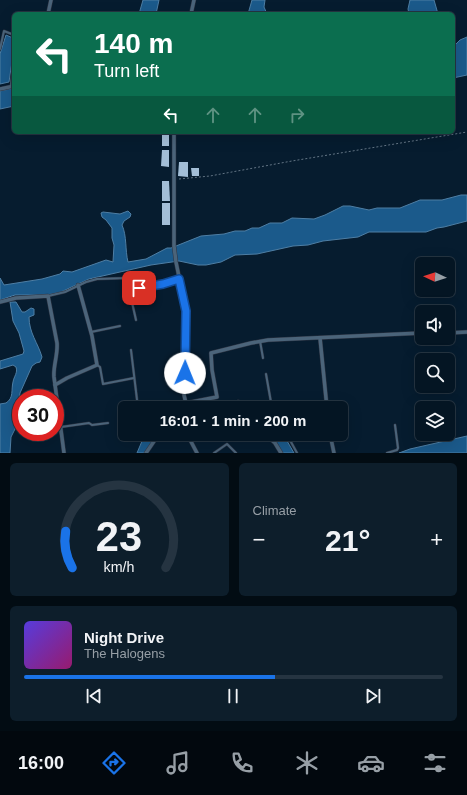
<!DOCTYPE html>
<html lang="en">
<head>
<meta charset="utf-8">
<style>
	body { margin:0; font-family:Helvetica,sans-serif; background:#0d1e2b; color:#f1f3f6; height:100vh; display:flex; flex-direction:column; font-size:15px; white-space:nowrap }
	* { box-sizing:border-box; margin:0 }
	p { font-size:13px; color:#979fa6 }
	.icon { flex:none; width:22px; height:22px; fill:none; stroke:currentColor; stroke-width:2; stroke-linecap:round; stroke-linejoin:round }
	.map { position:relative; height:453px; overflow:hidden }
	.side { display:flex; flex-direction:column; gap:10px; padding:10px; background:#020c13; flex:1 }
	.side>* { flex:none }
	.top-card { position:absolute; left:12px; top:12px; width:443px; height:122px; border-radius:6px; box-shadow:0 4px 16px #0002,0 0 0 1px #253441; background:#0b6e4f; color:#fff; overflow:hidden }
	.needle { width:26px; rotate:274deg }
	.tools { position:absolute; left:415px; top:257px; display:grid; gap:8px }
	.tools a { display:grid; place-items:center; width:40px; height:40px; border-radius:6px; background:#041523; box-shadow:0 4px 16px #0002,0 0 0 1px #253441; font-size:20px }
	.speed { position:absolute; left:12px; top:389px; display:flex; gap:8px; font-size:20px; font-weight:700; text-align:center }
	.speed>* { display:grid; place-content:center; width:52px; height:52px; border-radius:50%; background:#041523; box-shadow:0 4px 16px #0002,0 0 0 1px #253441; line-height:1 }
	.speed .limit { border:6px solid #d22; background:#fff; color:#111 }
	.pin { position:absolute; display:grid; place-items:center; width:34px; height:34px; color:#fff; margin:-17px; border-radius:8px; box-shadow:0 2px 6px #0006 }
	.me { position:absolute; width:44px; margin:-22px; rotate:1deg; stroke-linejoin:round; filter:drop-shadow(0 0 3px #0008) }
	.turn { display:flex; align-items:center; gap:14px; height:84px; padding:0 16px; font-size:18px }
	.turn .icon { width:52px; height:52px; stroke-width:2.5 }
	.turn b { display:block; font-size:28px; line-height:34px }
	.lanes { display:flex; align-items:center; height:38px; padding:0 16px; background:#0003; justify-content:center; gap:20px; direction:ltr }
	.lanes .off { opacity:.35 }
	.big { font-size:30px; font-weight:700; line-height:1.1 }
	.side .card { flex:1; display:flex; flex-direction:column; justify-content:center; gap:6px; min-width:0; padding:0 14px; border-radius:6px; background:#0d1e2b }
	.side .dial { align-items:center; gap:0 }
	.dial svg { height:104px; overflow:visible; fill:none; stroke:#253441; stroke-width:7; stroke-linecap:round; text-anchor:middle }
	.dial text { fill:#f1f3f6; stroke:none }
	.song { display:flex; align-items:center; gap:12px }
	.cover { width:48px; height:48px; border-radius:6px; background:linear-gradient(135deg,hsl(250 70% 55%),hsl(320 70% 35%)) }
	.played { height:4px; border-radius:2px; background:linear-gradient(90deg,#1a73e8 60%,#253441 60%) }
	.keys { display:flex; justify-content:space-around; direction:ltr }
	.heat { display:flex; justify-content:space-between; align-items:center; font-size:22px; direction:ltr }
	.side .tiles { flex:1; display:grid; gap:10px; grid-template-columns:1fr 1fr }
	.card:last-child { grid-column:span 2 }
	.trip { position:absolute; left:118px; top:401px; width:230px; height:40px; border-radius:6px; background:#041523; box-shadow:0 4px 16px #0002,0 0 0 1px #253441; font-weight:700; line-height:40px; text-align:center }
	.tab-bar { display:flex; height:64px; justify-content:space-around; align-items:center; background:#02080e; color:#979fa6 }
	.tab-bar .icon { width:28px; height:28px }
	.tab-bar .on { color:#1a73e8 }
	.tab-bar b { font-size:18px; color:#f1f3f6 }
	.map>svg:first-child { display:block }
	.water { fill:#1b5a8b; stroke:#4e7ea4 }
	.building { fill:#a3bed7 }
	.lines { fill:none; stroke-linecap:round; stroke-linejoin:round }
	.service-casing { stroke:#2c3342; stroke-width:3 }
	.minor-casing { stroke:#2c3342; stroke-width:4.5 }
	.path { stroke:#627484; stroke-width:1; stroke-dasharray:2 2; stroke-linecap:butt }
	.service { stroke:#4b647a; stroke-width:2 }
	.minor { stroke:#4b647a; stroke-width:3.5 }
	.route-casing { stroke:#114b97; stroke-width:10 }
	.route { stroke:#1a73e8; stroke-width:7 }
</style>
</head>
<body>
<div class="map">
<svg width="467" height="453" viewBox="0 0 467 453">
	<rect width="100%" height="100%" fill="#061c2f"/>
	<g class="water">
		<path d="M143,0h16l-3,14h-17z"/>
		<path d="M252,0h13l-1,7 3,7h-19z"/>
		<path d="M410,0h24l4,14h-29l-1,-5z"/>
		<path d="M6,35l7,3 1,10 -5,34 -9,2v-30z"/>
		<path d="M467,37v38l-14,3v-31l7,-7z"/>
		<path d="M14,88v18l-14,3v-18z"/>
		<path d="M461,195h6v26l-23,6 -7,1 -11,4h-57l-11,5 -35,4 -15,4 -15,1 -36,8 -22,1 -14,7 -15,3h-8l-19,-4 -28,4 -62,14 -28,13 -14,3h-32l-15,5v-22l4,7 38,-6 18,-5 3,-3 9,1 34,-12 7,2 1,-17 -2,-7v-10l-6,-8 -4,-3 -1,-4 2,-1 17,2 8,-3 3,3 -1,3 -6,4 -2,4c5,11 3,25 6,37l18,-3 21,-11h4l30,-12 23,-2 11,-3h10l7,-3h7l11,-5h12l10,-5 22,1 11,-4 18,-9h7l19,4 8,-2h23l20,-8h22z"/>
		<path d="M10,302h6l6,10h3l6,-4 3,1v6l-5,2c0,16 9,26 13,40l-2,5 -4,1 -4,3 -12,27 -2,14 3,10 -10,20 -1,16h-10v-49l6,-1c8,-5 5,-13 7,-21 1,-6 5,-9 3,-15l-3,-2 -13,4v-8l23,-7 1,-3 -5,-18 -6,-12z"/>
		<path d="M209,401c14,-1 28,2 41,7h-60l-1,-3z"/>
		<path d="M145,434h12l-13,19h-7z"/>
		<path d="M268,434h15l11,19h-11l-5,-8z"/>
		<path d="M467,436v17h-68l11,-4z"/>
	</g>
	<g class="building">
		<rect x="162" y="132" width="7" height="14"/>
		<path d="M162,150h7v17l-8,-1z"/>
		<path d="M179,162h9v15l-10,-1z"/>
		<path d="M191,168h8v8h-7z"/>
		<path d="M162,181h7l1,20h-8z"/>
		<rect x="162" y="203" width="8" height="22"/>
	</g>
	<g class="lines">
		<defs>
			<g id="service">
				<path d="M0,49l4,-18 10,4"/>
				<path d="M11,86l3,-29"/>
				<path d="M129,289l7,31"/>
				<path d="M48,296l17,-4 21,-10 11,-3 30,-1 2,11 34,-5 16,-5"/>
				<path d="M91,332l29,-6"/>
				<path d="M260,341l3,17"/>
				<path d="M131,350l7,58"/>
				<path d="M97,365l3,2 3,17 31,-6"/>
				<path d="M266,374l6,34"/>
				<path d="M238,401l12,4 5,3"/>
				<path d="M61,427l28,-4 3,2 16,-2"/>
				<path d="M285,434l6,8 6,11"/>
				<path d="M214,453l13,-9 9,9"/>
				<path d="M387,453l10,-3 1,-2 -3,-23"/>
			</g>
			<g id="minor">
				<path d="M48,14l3,-14"/>
				<path d="M191,14l3,-14"/>
				<path d="M0,89l14,-3"/>
				<path d="M174,132v114l2,16 10,49 -2,84 3,13"/>
				<path d="M0,302l16,-4 32,-2 9,47c1,12 -4,23 -3,34l10,76"/>
				<path d="M448,333l19,-1"/>
				<path d="M320,338l7,70"/>
				<path d="M55,385l12,-7 30,-13 -5,-29 -14,-51"/>
				<path d="M186,403l31,-6 -5,-27 -1,-17 40,-10 17,-3 154,-7"/>
				<path d="M187,434l10,19"/>
				<path d="M265,434l10,9 6,10"/>
				<path d="M330,434l4,19"/>
				<path d="M146,453l13,-19"/>
			</g>
		</defs>
		<use href="#service" class="service-casing"/>
		<use href="#minor" class="minor-casing"/>
		<path class="path" d="M179,179l31,-3 82,-15 175,-29"/>
		<use href="#service" class="service"/>
		<use href="#minor" class="minor"/>
	</g>
	<g class="lines">
		<defs>
			<path id="route" d="M139,288l24,-4 16,-5 7,32 -1,62"/>
		</defs>
		<use href="#route" class="route-casing"/>
		<use href="#route" class="route"/>
	</g>
</svg>
<div class="tools">
<a><svg class="needle" viewBox="-14 -14 28 28"><path d="M0-13l5 13h-10z" fill="#e53935"/><path d="M0 13l5-13h-10z" fill="#979fa6"/></svg></a>
<a><svg class="icon" aria-label="sound" viewBox="0 0 24 24"><path d="M4 9h4l5-4v14l-5-4H4zM17 9q2 3 0 6"/></svg></a>
<a><svg class="icon" aria-label="search" viewBox="0 0 24 24"><circle cx="10" cy="10" r="6"/><path d="M15 15l6 6"/></svg></a>
<a><svg class="icon" aria-label="layers" viewBox="0 0 24 24"><path d="M12 4l9 5-9 5-9-5zM3 14l9 5 9-5"/></svg></a>
</div>
<div class="speed"><div class="limit">30</div></div>
<div class="pin" style="left:139px;top:288px;background:#d93025"><svg class="icon" aria-label="arrive" viewBox="0 0 24 24"><path d="M6 21V4h12l-3 4 3 4H6"/></svg></div>
<svg class="me" style="left:185px;top:373px" viewBox="-20 -20 40 40"><circle r="19" fill="#fff"/><path d="M0-13L10 11 0 6-10 11z" fill="#1a73e8"/></svg>
<div class="trip">16:01 · 1 min · 200 m</div>
<div class="top-card">
<div class="turn"><svg class="icon" aria-label="left" viewBox="0 0 24 24"><path d="M17 20v-9H6M10 6l-5 5 5 5"/></svg><div><b>140 m</b>Turn left</div></div>
<div class="lanes"><svg class="icon" aria-label="left" viewBox="0 0 24 24"><path d="M17 20v-9H6M10 6l-5 5 5 5"/></svg><svg class="icon off" aria-label="ahead" viewBox="0 0 24 24"><path d="M12 20V5M6 11l6-6 6 6"/></svg><svg class="icon off" aria-label="ahead" viewBox="0 0 24 24"><path d="M12 20V5M6 11l6-6 6 6"/></svg><svg class="icon off" aria-label="right" viewBox="0 0 24 24"><path d="M7 20v-9h11M14 6l5 5-5 5"/></svg></div>
</div>
</div>
<section class="side">
<div class="tiles">
<div class="card dial"><svg viewBox="0 0 100 80">
<path d="M14 69A42 42 0 1 1 86 69"/>
<path d="M14 69A42 42 0 0 1 9 41" stroke="#1a73e8"/>
<text x="50" y="56" font-size="32" font-weight="700">23</text>
<text x="50" y="72" font-size="11">km/h</text>
</svg></div>
<div class="card"><p>Climate</p>
<div class="heat"><a>−</a><b class="big">21°</b><a>+</a></div>
</div>
<div class="card">
<div class="song"><i class="cover"></i><div><b>Night Drive</b><p>The Halogens</p></div></div>
<div class="played"></div>
<div class="keys"><svg class="icon" aria-label="previous" viewBox="0 0 24 24"><path d="M18 5L8 12l10 7zM5 5v14"/></svg><svg class="icon" aria-label="pause" viewBox="0 0 24 24"><path d="M8 5v14M16 5v14"/></svg><svg class="icon" aria-label="next" viewBox="0 0 24 24"><path d="M6 5l10 7-10 7zM19 5v14"/></svg></div>
</div>
</div>
</section>
<nav class="tab-bar">
<b>16:00</b>
<svg class="icon on" aria-label="directions" viewBox="0 0 24 24"><path d="M12 3l9 9-9 9-9-9zM9 14v-3h6M13 9l2 2-2 2"/></svg>
<svg class="icon" aria-label="music" viewBox="0 0 24 24"><path d="M9 18V5l10-2v13"/><circle cx="6" cy="18" r="3"/><circle cx="16" cy="16" r="3"/></svg>
<svg class="icon" aria-label="phone" viewBox="0 0 24 24"><path d="M5 4h4l2 5-3 2q2 4 5 5l2-3 5 2v4C11 20 4 13 5 4z"/></svg>
<svg class="icon" aria-label="climate" viewBox="0 0 24 24"><path d="M12 3v18M4 7l16 10M4 17L20 7"/></svg>
<svg class="icon" aria-label="car" viewBox="0 0 24 24"><path d="M5 17H2v-5l4-1 3-4h7l3 4 3 1v5h-3M9 17h6M6 11h13"/><circle cx="7" cy="17" r="2"/><circle cx="17" cy="17" r="2"/></svg>
<svg class="icon" aria-label="filters" viewBox="0 0 24 24"><path d="M4 7h16M4 17h16"/><circle cx="9" cy="7" r="2"/><circle cx="15" cy="17" r="2"/></svg>
</nav>
</body>
</html>
